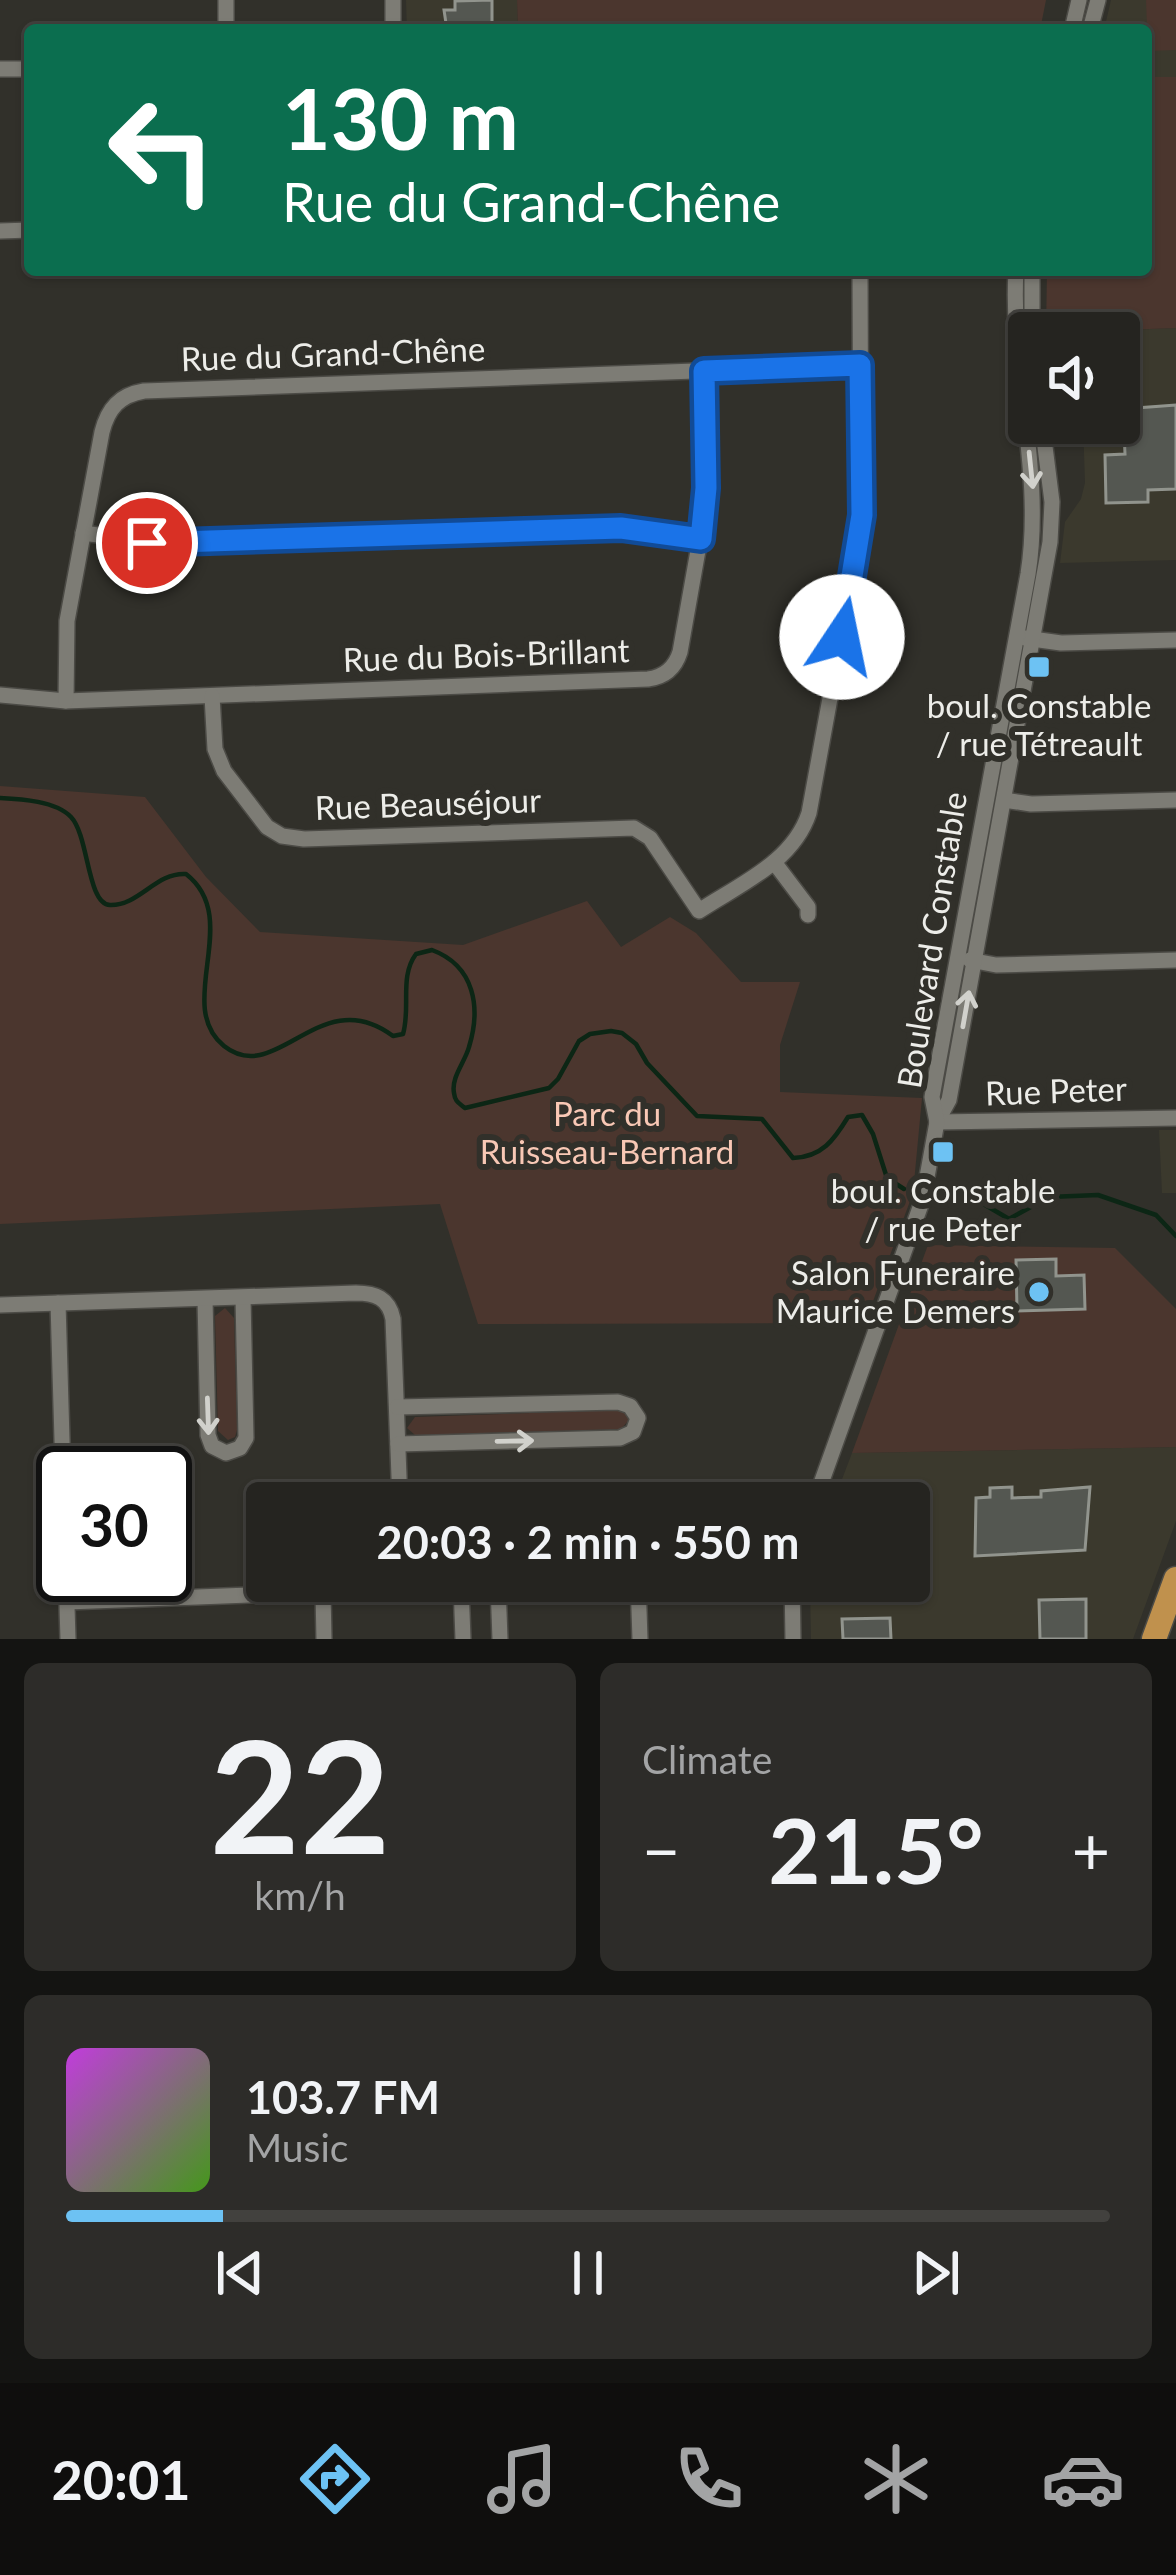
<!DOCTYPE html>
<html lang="en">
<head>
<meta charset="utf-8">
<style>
	body { margin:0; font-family:Lato,sans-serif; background:#2d2c29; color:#f1f3f6; height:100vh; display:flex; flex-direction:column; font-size:45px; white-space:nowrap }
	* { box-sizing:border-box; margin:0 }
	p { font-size:39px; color:#a3a4a5 }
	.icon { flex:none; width:66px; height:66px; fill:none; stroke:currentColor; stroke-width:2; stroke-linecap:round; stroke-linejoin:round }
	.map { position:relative; height:1639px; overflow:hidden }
	.drawer { display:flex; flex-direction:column; gap:24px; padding:24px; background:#141412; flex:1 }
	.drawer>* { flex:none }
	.guide { position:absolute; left:24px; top:24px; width:1128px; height:252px; border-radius:12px; box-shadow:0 3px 9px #0004,0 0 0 3px #42413e; background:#0b6e4f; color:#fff; overflow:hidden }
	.tools { position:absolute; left:1008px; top:312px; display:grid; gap:24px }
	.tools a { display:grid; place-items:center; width:132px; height:132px; border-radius:12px; background:#252420; box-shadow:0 3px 9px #0004,0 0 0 3px #42413e; font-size:60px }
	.speed { position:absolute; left:36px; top:1446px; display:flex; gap:24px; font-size:60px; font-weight:700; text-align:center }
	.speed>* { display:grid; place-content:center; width:156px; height:156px; border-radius:50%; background:#252420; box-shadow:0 3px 9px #0004,0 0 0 3px #42413e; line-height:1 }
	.speed .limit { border:6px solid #111; border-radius:18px; background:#fff; color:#111 }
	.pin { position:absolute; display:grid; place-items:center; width:102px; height:102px; color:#fff; margin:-51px; border:6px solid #fff; border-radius:50%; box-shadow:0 3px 12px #0007 }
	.me { position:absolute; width:132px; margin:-66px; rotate:11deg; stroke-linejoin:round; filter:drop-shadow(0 0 9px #0008) }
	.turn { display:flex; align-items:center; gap:42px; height:252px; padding:0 60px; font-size:54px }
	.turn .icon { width:156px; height:156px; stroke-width:2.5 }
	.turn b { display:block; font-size:84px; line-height:102px }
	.big { font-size:90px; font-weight:700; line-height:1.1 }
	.drawer .tile { flex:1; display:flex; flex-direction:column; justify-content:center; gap:18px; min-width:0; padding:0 42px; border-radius:18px; background:#2d2c29 }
	.drawer .dial { align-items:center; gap:0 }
	.dial b { font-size:156px; line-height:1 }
	.song { display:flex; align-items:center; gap:36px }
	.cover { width:144px; height:144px; border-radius:18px; background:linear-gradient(135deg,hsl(290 70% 55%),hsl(100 70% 35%)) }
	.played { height:12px; border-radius:6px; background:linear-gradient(90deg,#6dc2f3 15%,#42413e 15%) }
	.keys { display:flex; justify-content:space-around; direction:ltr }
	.heat { display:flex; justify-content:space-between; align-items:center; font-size:66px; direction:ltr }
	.drawer .tiles { flex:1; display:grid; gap:24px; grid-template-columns:1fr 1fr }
	.tile:last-child { grid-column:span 2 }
	.trip { position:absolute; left:246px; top:1482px; width:684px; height:120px; border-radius:12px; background:#252420; box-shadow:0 3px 9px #0004,0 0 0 3px #42413e; font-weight:700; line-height:120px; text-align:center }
	.tabs { display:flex; height:192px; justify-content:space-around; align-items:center; background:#0f0e0d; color:#a3a4a5 }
	.tabs .icon { width:84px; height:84px }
	.tabs .active { color:#6dc2f3 }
	.tabs b { font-size:54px; color:#f1f3f6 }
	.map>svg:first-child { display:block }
	.built { fill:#3b392d }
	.green { fill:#4b362e }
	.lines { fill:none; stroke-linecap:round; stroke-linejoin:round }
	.stream { stroke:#0c2615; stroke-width:4.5 }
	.building { fill:#545751; stroke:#91948d; stroke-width:3 }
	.street-casing { stroke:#4c4b46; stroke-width:18 }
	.primary-casing { stroke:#4c4b46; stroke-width:27 }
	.street { stroke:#7d7c75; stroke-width:15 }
	.primary { stroke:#c0914d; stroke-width:24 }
	.oneway { stroke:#d1d1cc }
	.route-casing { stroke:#114b97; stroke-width:30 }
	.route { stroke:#1a73e8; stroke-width:21 }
	.poi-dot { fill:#6dc2f3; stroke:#31302a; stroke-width:4.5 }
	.labels { text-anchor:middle; stroke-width:12; stroke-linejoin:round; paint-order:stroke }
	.street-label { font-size:33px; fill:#edede9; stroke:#31302a }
	.poi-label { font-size:33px; fill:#edede9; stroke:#31302a }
	.park-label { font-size:33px; fill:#f8c8b5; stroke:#31302a }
</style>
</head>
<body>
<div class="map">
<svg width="1176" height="1639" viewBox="0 0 1176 1639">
	<rect width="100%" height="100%" fill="#31302a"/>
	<g class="built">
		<path d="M406,0h111l1,30h-111z"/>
		<path d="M1111,0h65v77h-30v-47h-42z"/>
		<path d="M1176,328v232l-116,3 5,-41 16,-23 4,-16 -2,-60h36v-90h-63z"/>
		<path d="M1159,1130h17v63h-14z"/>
		<path d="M1176,1447v74l-43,118h-322l-1,-58h99v-78h-76l19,-50z"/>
	</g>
	<g class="green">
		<path d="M517,0h529l-6,30h-522z"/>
		<path d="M1146,0h30v50l-28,1z"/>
		<path d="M1146,77h30v251l-130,5 1,-63h99z"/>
		<path d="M0,786l145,11 61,80 54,55 203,13 124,-44 34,46 49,-30 26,16 45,49h59l-20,63v47l142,6 -9,95 -48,130 -387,1 -38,-120 -440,20z"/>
		<path d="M928,1245l187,3 61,61v138l-324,6z"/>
		<path d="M225,1308l9,10 3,112 -2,7 -7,3 -10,-9 -3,-115z"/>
		<path d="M618,1410l8,2 3,8 -8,9 -206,6 -8,-7 8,-11z"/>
	</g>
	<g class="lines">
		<g class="stream">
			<path d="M0,798c21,1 56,3 71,19 18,19 16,87 39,88 29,1 46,-33 76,-31 58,45 -13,131 38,172 53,42 96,-65 169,-10l10,-2c8,-27 -4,-57 13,-80l16,-4c43,16 49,58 37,97 -4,15 -18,30 -15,46 1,9 5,10 11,15l84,-20 9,-9 21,-38 11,-7 21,-3 11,2 14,11 11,19 50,53 65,3 31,39c29,-1 41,-18 55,-41l14,-2 11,19 14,44 17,11"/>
			<path d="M945,1198l30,1 34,20 40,-22 49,-2 58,20 20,21"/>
		</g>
	</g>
	<g class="building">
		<path d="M492,0v30h-45l-3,-20h11v-9z"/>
		<path d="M1176,405v84l-28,1v12l-42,1 -1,-48 20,-1 -2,-45z"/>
		<path d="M1056,1259v17l28,-1 1,34 -68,2 -1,-51z"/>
		<path d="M1012,1487v11l29,-1v-6l49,-4 -5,63 -110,6 1,-58 14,-1v-9z"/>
		<path d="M1086,1599v40h-46l-1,-39z"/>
		<path d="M890,1618l1,21h-48l-1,-20z"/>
	</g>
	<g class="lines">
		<defs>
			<g id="street">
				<path d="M226,0v30"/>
				<path d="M393,0v30"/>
				<path d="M1072,30l7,-30"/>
				<path d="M1090,30l8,-30"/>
				<path d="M0,69h30"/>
				<path d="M0,231l30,-1"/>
				<path d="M1032,270v63"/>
				<path d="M83,533l75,10 453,-15 90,11"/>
				<path d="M1025,638l36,5 115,-3"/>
				<path d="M0,695l66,6 582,-22c16,-2 27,-11 32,-27l25,-141 -1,-140"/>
				<path d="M212,696l3,53 9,22 43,56 15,9 22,3 330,-11 16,10 49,73c41,-27 94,-49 110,-98l52,-284 -1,-259"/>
				<path d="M66,701l1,-80 35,-189c6,-24 18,-37 42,-41l716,-26"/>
				<path d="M1004,800l27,4 145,-4"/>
				<path d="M774,862l34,45v8"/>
				<path d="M970,960l26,5 180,-5"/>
				<path d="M937,1122l12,-22 101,-558 2,-40 -10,-79"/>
				<path d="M937,1122l239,-4"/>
				<path d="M205,1299l3,136 4,11 14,7 14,-5 6,-10 -3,-140"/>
				<path d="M58,1303l5,171"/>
				<path d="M0,1305l356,-12c19,0 33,5 37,26l7,184"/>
				<path d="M397,1407l221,-5 12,4 8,12 -5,14 -13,6 -222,6"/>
				<path d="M814,1503l109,-304 14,-77 -5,-25 96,-523c16,-102 -18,-201 -12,-304"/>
				<path d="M66,1575l2,64"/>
				<path d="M638,1581l2,58"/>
				<path d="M719,1581l38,12h35"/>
				<path d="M792,1581l1,58"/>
				<path d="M498,1585l2,54"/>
				<path d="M461,1586l2,53"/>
				<path d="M323,1593l1,46"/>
				<path d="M67,1602l546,-21"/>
			</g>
			<path id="primary" d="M1154,1639l22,-60"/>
		</defs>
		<use href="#street" class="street-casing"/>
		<use href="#primary" class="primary-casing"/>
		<use href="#street" class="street"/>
		<use href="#primary" class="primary"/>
	</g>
	<defs><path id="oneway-shaft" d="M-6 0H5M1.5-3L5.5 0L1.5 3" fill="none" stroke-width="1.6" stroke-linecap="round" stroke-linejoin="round" transform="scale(3)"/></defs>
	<g class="oneway">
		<use href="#oneway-shaft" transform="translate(1031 470) rotate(84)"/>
		<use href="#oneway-shaft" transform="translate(966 1009) rotate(-80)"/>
		<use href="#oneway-shaft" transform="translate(208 1416) rotate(88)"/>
		<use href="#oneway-shaft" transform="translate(515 1441) rotate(-1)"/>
	</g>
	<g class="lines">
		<defs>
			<path id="route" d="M147,543l474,-15 80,11 5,-51 -2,-117 156,-6 2,150 -20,122"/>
		</defs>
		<use href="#route" class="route-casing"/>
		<use href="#route" class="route"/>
	</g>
	<g class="poi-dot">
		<rect x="1027" y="655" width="24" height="24" rx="6"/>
		<rect x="931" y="1140" width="24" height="24" rx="6"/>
		<circle cx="1039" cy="1292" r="12"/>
	</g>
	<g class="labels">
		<g class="street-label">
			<text transform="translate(333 354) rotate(-2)" y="12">Rue du Grand-Chêne</text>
			<text transform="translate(486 655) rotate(-2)" y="12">Rue du Bois-Brillant</text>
			<text transform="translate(428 804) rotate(-2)" y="12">Rue Beauséjour</text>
			<text transform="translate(932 940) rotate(-81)" y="12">Boulevard Constable</text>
			<text transform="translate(1056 1091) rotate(-2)" y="12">Rue Peter</text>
		</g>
		<g class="poi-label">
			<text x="1039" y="718">boul. Constable<tspan x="1039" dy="38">/ rue Tétreault</tspan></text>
			<text x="943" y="1203">boul. Constable<tspan x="943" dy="38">/ rue Peter</tspan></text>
			<text x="1015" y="1285" text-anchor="end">Salon Funeraire<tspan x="1015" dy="38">Maurice Demers</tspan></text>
		</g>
		<g class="park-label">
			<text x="607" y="1126">Parc du<tspan x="607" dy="38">Ruisseau-Bernard</tspan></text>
		</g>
	</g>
</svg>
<div class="tools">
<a><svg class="icon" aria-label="sound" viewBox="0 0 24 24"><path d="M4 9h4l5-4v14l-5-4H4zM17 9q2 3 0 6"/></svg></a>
</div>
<div class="speed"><div class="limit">30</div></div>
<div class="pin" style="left:147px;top:543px;background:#d93025"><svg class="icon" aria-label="arrive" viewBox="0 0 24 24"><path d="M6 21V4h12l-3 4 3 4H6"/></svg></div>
<svg class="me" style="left:842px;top:637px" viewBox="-20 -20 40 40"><circle r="19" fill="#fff"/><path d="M0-13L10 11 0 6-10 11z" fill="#1a73e8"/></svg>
<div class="trip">20:03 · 2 min · 550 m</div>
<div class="guide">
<div class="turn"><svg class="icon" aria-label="left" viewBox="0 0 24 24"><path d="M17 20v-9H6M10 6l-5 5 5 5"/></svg><div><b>130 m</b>Rue du Grand-Chêne</div></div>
</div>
</div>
<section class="drawer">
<div class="tiles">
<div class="tile dial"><b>22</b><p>km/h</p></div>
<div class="tile"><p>Climate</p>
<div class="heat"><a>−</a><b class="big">21.5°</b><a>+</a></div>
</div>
<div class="tile">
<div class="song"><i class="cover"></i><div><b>103.7 FM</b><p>Music</p></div></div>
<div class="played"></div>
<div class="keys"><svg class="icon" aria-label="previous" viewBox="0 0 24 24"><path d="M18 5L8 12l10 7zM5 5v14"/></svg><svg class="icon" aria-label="pause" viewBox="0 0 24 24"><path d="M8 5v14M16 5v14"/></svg><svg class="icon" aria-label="next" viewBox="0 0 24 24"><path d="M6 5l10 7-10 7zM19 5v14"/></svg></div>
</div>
</div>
</section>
<nav class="tabs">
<b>20:01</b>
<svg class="icon active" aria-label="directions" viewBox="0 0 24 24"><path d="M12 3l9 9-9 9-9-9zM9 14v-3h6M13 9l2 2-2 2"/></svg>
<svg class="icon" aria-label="music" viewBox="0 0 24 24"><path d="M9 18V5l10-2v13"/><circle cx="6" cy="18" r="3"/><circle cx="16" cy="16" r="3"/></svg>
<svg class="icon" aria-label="phone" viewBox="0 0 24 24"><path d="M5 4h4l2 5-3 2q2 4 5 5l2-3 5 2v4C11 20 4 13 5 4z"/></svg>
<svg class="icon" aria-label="climate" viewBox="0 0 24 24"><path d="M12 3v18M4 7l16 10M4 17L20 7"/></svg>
<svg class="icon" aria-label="car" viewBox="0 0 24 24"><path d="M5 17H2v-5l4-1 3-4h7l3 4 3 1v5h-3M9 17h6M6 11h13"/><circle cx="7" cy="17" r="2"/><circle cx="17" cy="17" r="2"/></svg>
</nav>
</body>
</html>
